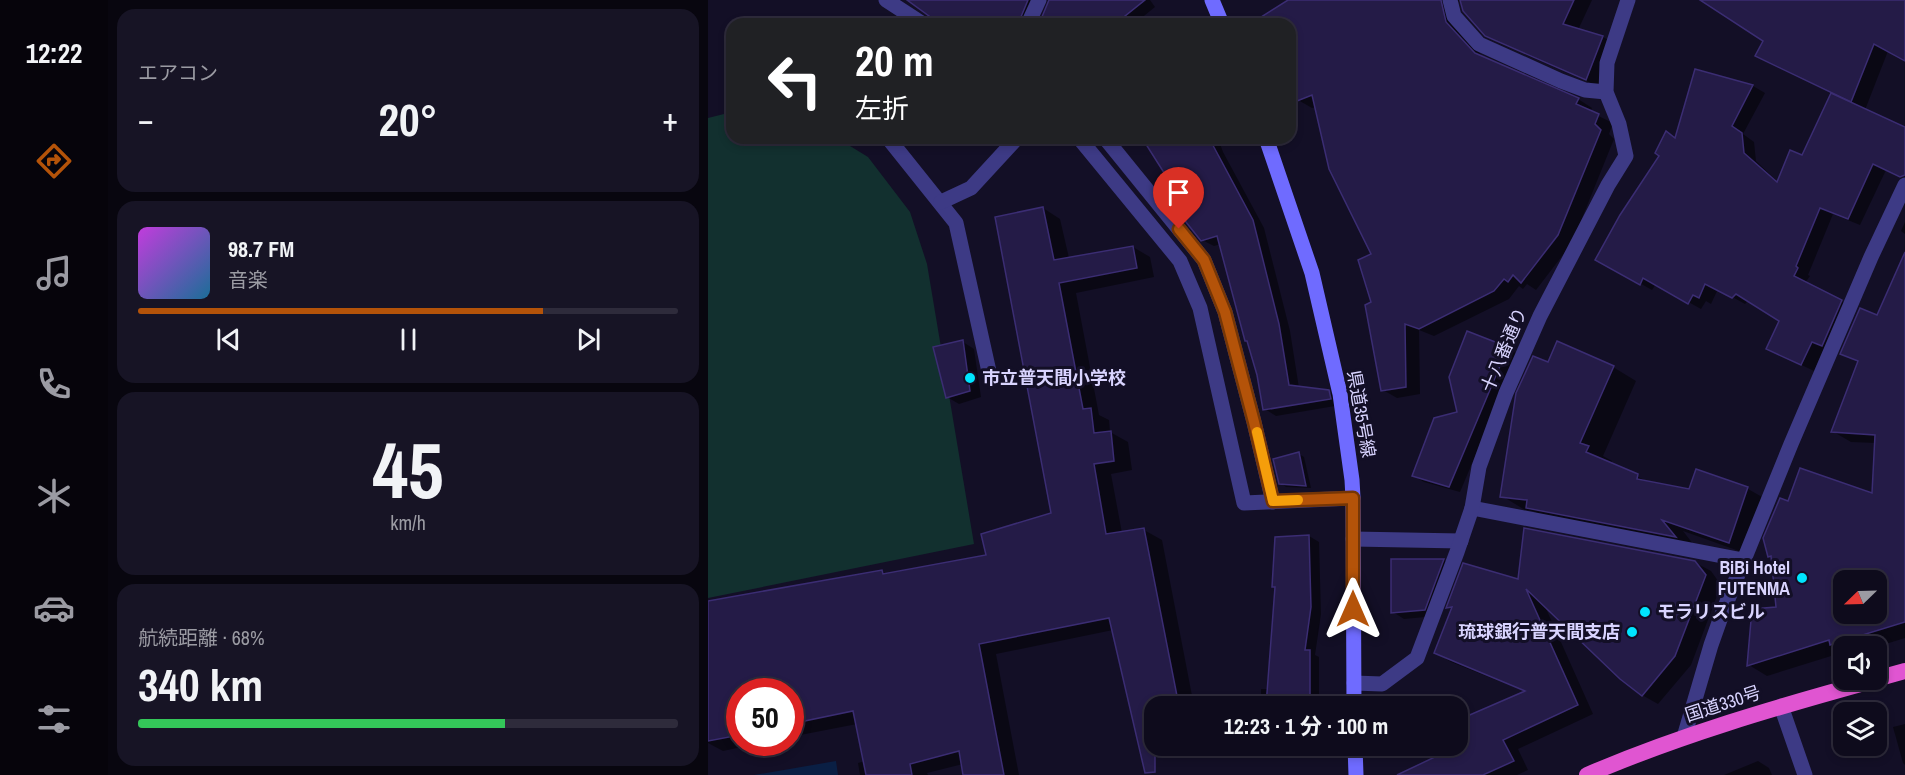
<!DOCTYPE html>
<html lang="ja">
<head>
<meta charset="utf-8">
<style>
	body { margin:0; font-family:"Archivo Narrow","Noto Sans JP",sans-serif; background:#171425; color:#f1f3f6; height:100vh; display:flex; flex-direction:column; font-size:22px; white-space:nowrap }
	* { box-sizing:border-box; margin:0 }
	p { font-size:20px; color:#9b9ba3 }
	.icon { flex:none; width:33px; height:33px; fill:none; stroke:currentColor; stroke-width:2; stroke-linecap:round; stroke-linejoin:round }
	.map { position:relative; flex:1; overflow:hidden }
	.details { display:flex; flex-direction:column; gap:9px; padding:9px; background:#08060f; width:600px }
	.details>* { flex:none }
	.banner { position:absolute; left:18px; top:18px; width:570px; height:126px; border-radius:18px; box-shadow:0 3px 9px #0003,0 0 0 2px #2e2b3b; background:#202124; color:#fff; overflow:hidden }
	.needle { width:39px; rotate:247deg }
	.fabs { position:absolute; left:1125px; top:570px; display:grid; gap:12px }
	.fabs a { display:grid; place-items:center; width:54px; height:54px; border-radius:12px; background:#0e0b1c; box-shadow:0 3px 9px #0003,0 0 0 2px #2e2b3b; font-size:30px }
	.speed { position:absolute; left:18px; top:678px; display:flex; gap:12px; font-size:30px; font-weight:700; text-align:center }
	.speed>* { display:grid; place-content:center; width:78px; height:78px; border-radius:50%; background:#0e0b1c; box-shadow:0 3px 9px #0003,0 0 0 2px #2e2b3b; line-height:1 }
	.speed .limit { border:9px solid #d22; background:#fff; color:#111 }
	.pin { position:absolute; display:grid; place-items:center; width:51px; height:51px; color:#fff; margin:-62px -26px; border-radius:50% 50% 50% 0; rotate:-45deg; box-shadow:0 0 6px #0007 }
	.pin .icon { rotate:45deg }
	.me { position:absolute; width:66px; margin:-33px; rotate:0deg; stroke-linejoin:round; filter:drop-shadow(0 0 4px #0008) }
	.turn { display:flex; align-items:center; gap:21px; height:126px; padding:0 30px; font-size:27px }
	.turn .icon { width:78px; height:78px; stroke-width:2.5 }
	.turn b { display:block; font-size:42px; line-height:51px }
	.big { font-size:45px; font-weight:700; line-height:1.1 }
	.details .widget { flex:1; display:flex; flex-direction:column; justify-content:center; gap:9px; min-width:0; padding:0 21px; border-radius:18px; background:#171425 }
	.details .dial { align-items:center; gap:0 }
	.dial b { font-size:78px; line-height:1 }
	.song { display:flex; align-items:center; gap:18px }
	.cover { width:72px; height:72px; border-radius:9px; background:linear-gradient(135deg,hsl(290 70% 55%),hsl(200 70% 35%)) }
	.played { height:6px; border-radius:3px; background:linear-gradient(90deg,#b45309 75%,#2e2b3b 75%) }
	.keys { display:flex; justify-content:space-around; direction:ltr }
	.heat { display:flex; justify-content:space-between; align-items:center; font-size:33px; direction:ltr }
	.charge { height:9px; border-radius:4px; background:linear-gradient(90deg,#34c759 68%,#2e2b3b 0) }
	.trip { position:absolute; left:436px; top:696px; width:324px; height:60px; border-radius:18px; background:#0e0b1c; box-shadow:0 3px 9px #0003,0 0 0 2px #2e2b3b; font-weight:700; line-height:60px; text-align:center }
	main { display:flex; flex:1; min-height:0 }
	.tabs { display:flex; flex-direction:column; width:108px; justify-content:space-around; align-items:center; background:#06040b; color:#9b9ba3 }
	.tabs .icon { width:42px; height:42px }
	.tabs .selected { color:#b45309 }
	.tabs b { font-size:27px; color:#f1f3f6 }
	.map>svg:first-child { display:block }
	.green { fill:#12302f }
	.water { fill:#0a1f44 }
	.shadow { fill:#0007; fill-rule:evenodd }
	.building { fill:#241b47; stroke:#3b2d73; stroke-width:1.5; fill-rule:evenodd }
	.lines { fill:none; stroke-linecap:round; stroke-linejoin:round }
	.service { stroke:#3d3a85; stroke-width:15 }
	.minor { stroke:#3d3a85; stroke-width:15 }
	.secondary { stroke:#6f6bff; stroke-width:15 }
	.trunk { stroke:#e055d1; stroke-width:16 }
	.route-casing { stroke:#753606; stroke-width:15 }
	.route { stroke:#b45309; stroke-width:10 }
	.slow { stroke:#f59e0b; stroke-width:10 }
	.poi-dot { fill:#00e5ff; stroke:#130f26; stroke-width:2 }
	.labels { text-anchor:middle; stroke-width:6; stroke-linejoin:round; paint-order:stroke }
	.street-label { font-size:18px; fill:#d9d4ff; stroke:#130f26 }
	.poi-label { font-size:18px; font-weight:bold; fill:#d9d4ff; stroke:#130f26; text-anchor:start }
</style>
</head>
<body>
<main>
<nav class="tabs">
<b>12:22</b>
<svg class="icon selected" aria-label="directions" viewBox="0 0 24 24"><path d="M12 3l9 9-9 9-9-9zM9 14v-3h6M13 9l2 2-2 2"/></svg>
<svg class="icon" aria-label="music" viewBox="0 0 24 24"><path d="M9 18V5l10-2v13"/><circle cx="6" cy="18" r="3"/><circle cx="16" cy="16" r="3"/></svg>
<svg class="icon" aria-label="phone" viewBox="0 0 24 24"><path d="M5 4h4l2 5-3 2q2 4 5 5l2-3 5 2v4C11 20 4 13 5 4z"/></svg>
<svg class="icon" aria-label="climate" viewBox="0 0 24 24"><path d="M12 3v18M4 7l16 10M4 17L20 7"/></svg>
<svg class="icon" aria-label="car" viewBox="0 0 24 24"><path d="M5 17H2v-5l4-1 3-4h7l3 4 3 1v5h-3M9 17h6M6 11h13"/><circle cx="7" cy="17" r="2"/><circle cx="17" cy="17" r="2"/></svg>
<svg class="icon" aria-label="filters" viewBox="0 0 24 24"><path d="M4 7h16M4 17h16"/><circle cx="9" cy="7" r="2"/><circle cx="15" cy="17" r="2"/></svg>
</nav>
<section class="details">
<div class="widget"><p>エアコン</p>
<div class="heat"><a>−</a><b class="big">20°</b><a>+</a></div>
</div>
<div class="widget">
<div class="song"><i class="cover"></i><div><b>98.7 FM</b><p>音楽</p></div></div>
<div class="played"></div>
<div class="keys"><svg class="icon" aria-label="previous" viewBox="0 0 24 24"><path d="M18 5L8 12l10 7zM5 5v14"/></svg><svg class="icon" aria-label="pause" viewBox="0 0 24 24"><path d="M8 5v14M16 5v14"/></svg><svg class="icon" aria-label="next" viewBox="0 0 24 24"><path d="M6 5l10 7-10 7zM19 5v14"/></svg></div>
</div>
<div class="widget dial"><b>45</b><p>km/h</p></div>
<div class="widget"><p>航続距離 · 68%</p><b class="big">340 km</b><div class="charge"></div></div>
</section>
<div class="map">
<svg width="1197" height="775" viewBox="0 0 1197 775">
	<rect width="100%" height="100%" fill="#130f26"/>
	<path class="green" d="M24,112v26h105l31,19 42,55 17,52 47,280 -266,54v-480z"/>
	<path class="water" d="M128,761l2,14h-84z"/>
	<g class="shadow">
		<path d="M202,0h134l-13,24h-89z"/>
		<path d="M341,0h101l5,7 -21,17h-94z"/>
		<path d="M585,0h166l-5,11 5,18 25,29 94,41 14,9 -2,4 23,11 -4,11 5,5 -42,104 -36,47 -9,-6 -4,5 -4,-3 -10,13 -75,37 -15,-6 1,64 -23,4 -14,-8 -10,-87v-48l-57,-148 -4,1 -14,-8 -8,-19v-57h-16z"/>
		<path d="M753,0h131l-14,30 25,7 14,8 -17,42 -99,-43 -15,-9z"/>
		<path d="M1020,0h177v60l-17,-9 -23,59 40,19v25l-19,16 -26,55 -27,-11 -25,61 2,1 -5,7 49,25 -29,39 -11,24 -33,-16v-35l-32,-20 -4,4 -27,-15 -7,15 -5,-3 -5,8 -45,-25 -4,6 -55,-31 64,-104 6,-22 10,6 19,-68 57,15 12,7 -22,41 11,8 2,19 22,21 25,-25 29,-64 -75,-37 8,-16z"/>
		<path d="M435,138h75l5,14 41,76 26,103 9,57 30,4 11,6 1,7 -65,11 -11,-7 -7,-34 -37,-131 -7,2 -12,-6 -16,-23 -4,-2 -5,-24z"/>
		<path d="M335,208l17,11 9,39 64,-11 17,10 4,20 -78,16 23,122 10,5 1,12 18,10 4,28 -21,4 11,59 22,-3 18,10 32,166h-39v40h27l-26,4 -17,-10 -26,-110 -117,24 23,121h-54l-2,-11 -36,9 1,2h-68l-2,-12 7,-2 -8,-37 -67,13v-45h-50v50h25l-42,9 -15,-8v-141l174,-31 6,4 100,-18 64,-43z"/>
		<path d="M1197,222v12l-4,-3z"/>
		<path d="M1197,256v382l-29,9 -32,-1v6l-77,24 -18,-11 29,-57 -5,-50 -4,-2 20,-53 84,-8 3,-52 -25,-1 -19,-11 27,-68 -17,-10 36,-36zM1136,580h32v34h-32z"/>
		<path d="M255,342l11,7 7,48 -22,7 -12,-7z"/>
		<path d="M799,348l11,6 -58,138 -36,-10 -10,-6z"/>
		<path d="M841,364l64,3 23,14 -33,75 9,5 -2,3 41,19 39,8 7,-20 51,18 23,13 -18,54 -70,-25 14,18 -146,-28 -18,-10 -8,-1 -23,-14z"/>
		<path d="M591,454l5,3 7,31 -25,-1 -6,-4z"/>
		<path d="M601,536l10,6 2,72 -6,41 4,2v47h-4l1,2h-55v-17h8l7,-102z"/>
		<path d="M685,560h51l11,6 -19,50 -32,3 -11,-7z"/>
		<path d="M986,562l17,9 10,14 -30,80 -33,39 -16,-9 -98,-91 49,110 -75,35 10,21 -11,5h-79l17,-27 -1,-2h4v-25l68,-29 -75,-30 -15,-9 17,-43 -5,-3 71,-26z"/>
		<path d="M1197,724v41l-2,-2 -10,-36z"/>
		<path d="M1050,761l11,7 3,7h-48z"/>
	</g>
	<g class="building">
		<path d="M199,0h121l-10,24h-78z"/>
		<path d="M341,0h96l-30,24h-76z"/>
		<path d="M580,0h153l5,22 29,31 104,45 -3,6 23,10 -4,10 6,6 -43,105 -37,48 -8,-8 -5,7 -4,-3 -10,12 -75,38 -14,-5 1,63 -25,4 -16,-86 6,-3 -13,-42 13,-6 -42,-85 -17,-74 -15,6 -7,-16v-61h-40z"/>
		<path d="M752,0h114l-11,24 40,12 -17,44 -101,-44 -22,-25z"/>
		<path d="M992,0h205v61l-31,-17 -23,58 -96,-46 8,-15z"/>
		<path d="M987,69l58,16 -21,41 10,7 2,20 33,29 13,-32 12,5 29,-62 74,34v48l-5,2 -27,-13 -25,55 -28,-11 -24,58 2,2 -4,8 48,24 -20,46 -10,-4 -11,23 -35,-16 13,-28 -43,-27 -4,4 -27,-14 -6,14 -6,-3 -5,9 -45,-26 -3,7 -45,-25 25,-45 39,-59 -4,-3 11,-22 9,7z"/>
		<path d="M434,138h67l44,82 26,104 10,61 40,5 2,9 -68,11 -6,-35 -10,-34h-2l-28,-105 -16,5 -15,-19 -3,-7 -2,1 -3,-4 -8,-19 5,-3z"/>
		<path d="M335,207l11,53 79,-14 4,22 -78,15 24,126 8,-1 3,25 17,-2 3,30 -20,3 12,70 38,-6 35,178h-24v66l-10,1 -36,-155 -130,26 25,131h-41l-4,-24 -49,13 2,11h-46l-13,-64 -63,13v-32h-50v43l-32,6v-140l174,-31 1,4 103,-19 -5,-21 70,-21 -56,-296z"/>
		<path d="M1197,252v370l-75,23 -1,-5 -82,26 5,-57 24,-2 -5,-51 -3,1 -5,-19 17,-40 8,3 12,-33 72,25 3,-58 -44,-3 27,-71 -18,-7 20,-46 17,7zM1136,580h32v34h-32z"/>
		<path d="M759,331l41,16 -59,140 -37,-11 22,-58 23,-6 -8,-35z"/>
		<path d="M255,340l7,51 -24,7 -13,-51z"/>
		<path d="M849,341l57,25 -34,77 9,3 -3,6 52,22 -1,5 52,10 7,-20 52,18 -19,56 -67,-23 14,17 -150,-29 1,-8 -27,-3 16,-104 17,-37 15,6z"/>
		<path d="M591,452l7,34 -27,-2 -6,-25z"/>
		<path d="M816,528l171,33 11,14 -31,81 -33,40 -22,-17 -94,-90 52,116 -75,35 11,21 -31,14h-86l61,-29v-26l67,-29 -91,-38 18,-46 -6,1 17,-45 55,16z"/>
		<path d="M601,535l2,72 -6,43h5v56h-44l9,-119h-3l3,-50z"/>
		<path d="M683,559h53l-19,51 -34,3z"/>
	</g>
	<g class="lines">
		<g class="service">
			<path d="M180,138l68,85 34,153"/>
			<path d="M371,138l101,123 20,47 44,195 109,-5"/>
			<path d="M397,138l99,122 21,52 29,110 19,80"/>
			<path d="M233,202l30,-14 46,-50"/>
		</g>
		<g class="minor">
			<path d="M178,0l37,24"/>
			<path d="M742,0l4,16 25,28 82,37 24,9 21,2"/>
			<path d="M320,24l11,-24"/>
			<path d="M764,508l271,52"/>
			<path d="M645,539l108,2"/>
			<path d="M646,683l28,1 35,-26 40,-106 15,-44 7,-41 27,-74 34,-77 68,-131 18,-29 -7,-32 -13,-32 1,-29 21,-63"/>
			<path d="M1073,706l24,69"/>
			<path d="M976,737l27,-92 11,-31 69,-170 80,-187 34,-72"/>
		</g>
		<g class="secondary">
			<path d="M504,0l10,24"/>
			<path d="M558,138l46,135 28,121 12,86 1,18 1,208"/>
			<path d="M647,746l1,29"/>
		</g>
		<g class="trunk">
			<path d="M1168,679l29,-8"/>
			<path d="M879,775c93,-40 190,-68 288,-95"/>
		</g>
	</g>
	<g class="lines">
		<defs>
			<path id="route" d="M471,229l25,31 21,52 29,110 19,79 80,-3v111"/>
		</defs>
		<use href="#route" class="route-casing"/>
		<use href="#route" class="route"/>
		<path class="slow" d="M549,432l16,69 25,-1"/>
	</g>
	<g class="poi-dot">
		<circle cx="262" cy="378" r="6"/>
		<circle cx="1094" cy="578" r="6"/>
		<circle cx="937" cy="612" r="6"/>
		<circle cx="924" cy="632" r="6"/>
	</g>
	<g class="labels">
		<g class="street-label">
			<text transform="translate(796 350) rotate(-67)" y="6">十八番通り</text>
			<text transform="translate(653 414) rotate(80)" y="6">県道35号線</text>
			<text transform="translate(1015 704) rotate(-18)" y="6">国道330号</text>
		</g>
		<g class="poi-label">
			<text x="274" y="384">市立普天間小学校</text>
			<text x="1082" y="574" text-anchor="end">BiBi Hotel<tspan x="1082" dy="21">FUTENMA</tspan></text>
			<text x="949" y="618">モラリスビル</text>
			<text x="912" y="638" text-anchor="end">琉球銀行普天間支店</text>
		</g>
	</g>
</svg>
<div class="fabs">
<a><svg class="needle" viewBox="-14 -14 28 28"><path d="M0-13l5 13h-10z" fill="#e53935"/><path d="M0 13l5-13h-10z" fill="#9b9ba3"/></svg></a>
<a><svg class="icon" aria-label="sound" viewBox="0 0 24 24"><path d="M4 9h4l5-4v14l-5-4H4zM17 9q2 3 0 6"/></svg></a>
<a><svg class="icon" aria-label="layers" viewBox="0 0 24 24"><path d="M12 4l9 5-9 5-9-5zM3 14l9 5 9-5"/></svg></a>
</div>
<div class="speed"><div class="limit">50</div></div>
<div class="pin" style="left:471px;top:229px;background:#d93025"><svg class="icon" aria-label="arrive" viewBox="0 0 24 24"><path d="M6 21V4h12l-3 4 3 4H6"/></svg></div>
<svg class="me" style="left:645px;top:609px" viewBox="-20 -20 40 40"><path d="M0-17L14 15 0 8-14 15z" fill="#b45309" stroke="#fff" stroke-width="4"/></svg>
<div class="trip">12:23 · 1 分 · 100 m</div>
<div class="banner">
<div class="turn"><svg class="icon" aria-label="left" viewBox="0 0 24 24"><path d="M17 20v-9H6M10 6l-5 5 5 5"/></svg><div><b>20 m</b>左折</div></div>
</div>
</div>
</main>
</body>
</html>
